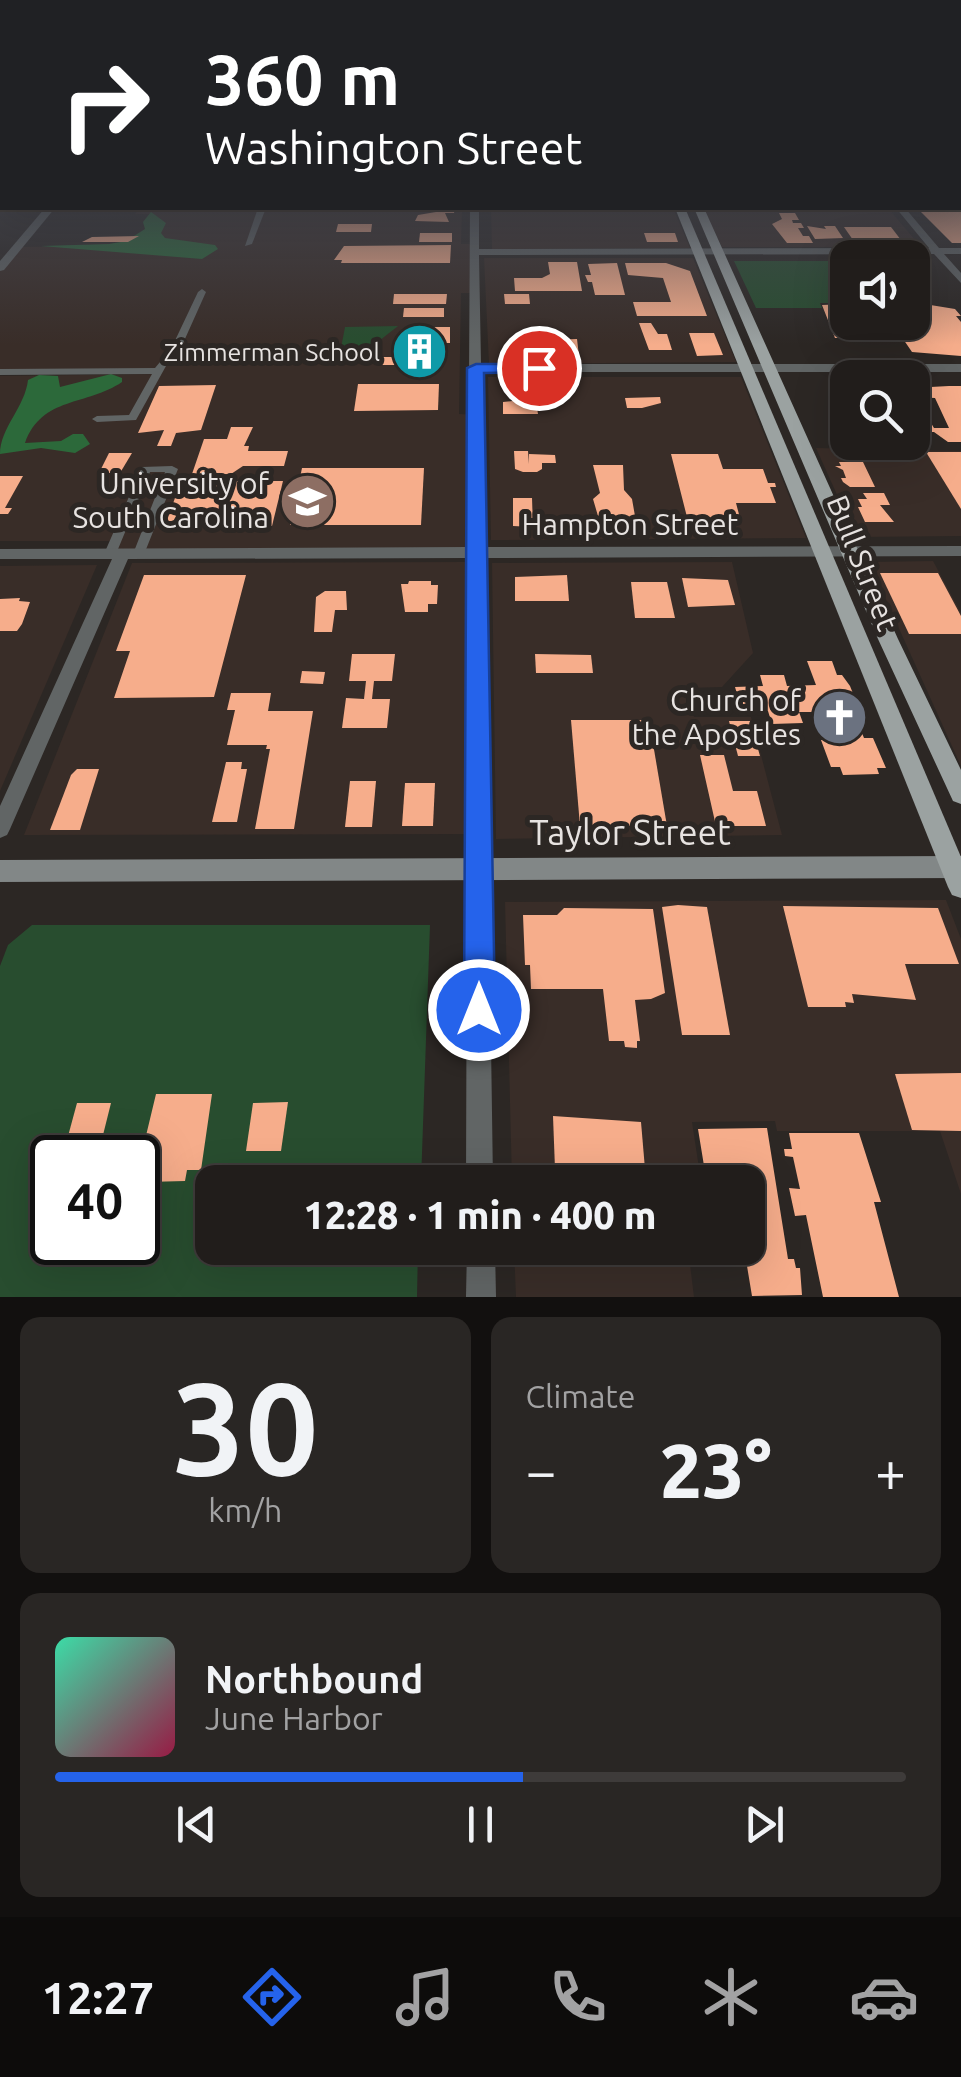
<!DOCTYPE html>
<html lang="en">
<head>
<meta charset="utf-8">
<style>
	body { margin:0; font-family:Ubuntu,sans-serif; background:#292624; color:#f1f3f6; height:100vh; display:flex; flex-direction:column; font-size:38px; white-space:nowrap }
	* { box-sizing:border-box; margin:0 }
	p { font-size:32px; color:#a2a2a3 }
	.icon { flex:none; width:55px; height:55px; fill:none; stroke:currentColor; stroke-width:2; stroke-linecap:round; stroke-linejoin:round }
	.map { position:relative; height:1297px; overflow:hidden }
	.details { display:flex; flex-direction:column; gap:20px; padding:20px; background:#12100f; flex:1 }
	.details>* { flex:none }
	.guide { position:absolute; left:0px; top:0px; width:962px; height:210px; box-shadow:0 10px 40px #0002,0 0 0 2px #3e3b3a; background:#202124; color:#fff; overflow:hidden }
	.controls { position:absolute; left:830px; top:240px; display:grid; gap:20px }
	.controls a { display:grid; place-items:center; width:100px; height:100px; border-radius:20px; background:#211d1b; box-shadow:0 10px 40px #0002,0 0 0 2px #3e3b3a; font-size:50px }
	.speed { position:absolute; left:30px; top:1135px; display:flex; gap:20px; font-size:50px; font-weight:700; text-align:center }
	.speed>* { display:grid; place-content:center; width:130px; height:130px; border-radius:50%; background:#211d1b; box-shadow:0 10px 40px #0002,0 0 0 2px #3e3b3a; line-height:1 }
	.speed .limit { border:5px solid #111; border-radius:15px; background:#fff; color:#111 }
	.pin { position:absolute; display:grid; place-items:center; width:85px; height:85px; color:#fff; margin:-42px; border:5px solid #fff; border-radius:50%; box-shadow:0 2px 10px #0007 }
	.me { position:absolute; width:110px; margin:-55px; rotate:0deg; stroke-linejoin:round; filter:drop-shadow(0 0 8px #0008) }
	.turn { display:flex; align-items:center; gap:35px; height:210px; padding:0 40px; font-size:45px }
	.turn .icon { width:130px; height:130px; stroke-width:2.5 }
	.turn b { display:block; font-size:70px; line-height:85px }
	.big { font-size:75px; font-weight:800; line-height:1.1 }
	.details .card { flex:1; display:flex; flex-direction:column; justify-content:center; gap:15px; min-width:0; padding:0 35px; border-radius:20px; background:#292624 }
	.details .dial { align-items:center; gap:0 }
	.dial b { font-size:130px; line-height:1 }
	.song { display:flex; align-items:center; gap:30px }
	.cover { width:120px; height:120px; border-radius:15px; background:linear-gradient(135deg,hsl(160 70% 55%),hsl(340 70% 35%)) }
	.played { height:10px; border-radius:5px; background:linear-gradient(90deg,#2563eb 55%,#3e3b3a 55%) }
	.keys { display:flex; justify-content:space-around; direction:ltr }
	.heat { display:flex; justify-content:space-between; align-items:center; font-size:55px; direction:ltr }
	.details .tiles { flex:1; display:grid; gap:20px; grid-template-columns:1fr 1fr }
	.card:last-child { grid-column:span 2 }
	.trip { position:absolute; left:195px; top:1165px; width:570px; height:100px; border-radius:20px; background:#211d1b; box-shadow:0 10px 40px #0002,0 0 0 2px #3e3b3a; font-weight:800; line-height:100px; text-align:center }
	.tab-bar { display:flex; height:160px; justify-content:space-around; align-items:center; background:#0d0c0b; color:#a2a2a3 }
	.tab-bar .icon { width:70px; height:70px }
	.tab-bar .selected { color:#2563eb }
	.tab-bar b { font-size:45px; color:#f1f3f6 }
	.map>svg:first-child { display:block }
	.built { fill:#392d28 }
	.green { fill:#284d2f; fill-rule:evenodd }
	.forest { fill:#2c693a }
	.building { fill:#f6ad8b; fill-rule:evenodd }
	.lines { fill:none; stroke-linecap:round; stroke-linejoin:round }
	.minor { fill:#616565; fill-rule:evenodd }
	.tertiary { fill:#616565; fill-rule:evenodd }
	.secondary { fill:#828787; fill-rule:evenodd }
	.primary { fill:#9ba2a1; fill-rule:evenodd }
	.route { fill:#2563eb; stroke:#184099; stroke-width:2.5 }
	.labels { text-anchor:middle; stroke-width:10; stroke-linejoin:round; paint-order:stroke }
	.far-poi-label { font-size:25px; fill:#e7e3e1; stroke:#2c2724; text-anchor:end }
	.poi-label { font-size:30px; fill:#e7e3e1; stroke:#2c2724; text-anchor:end }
	.street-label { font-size:30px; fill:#e7e3e1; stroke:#2c2724 }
	.near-street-label { font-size:35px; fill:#e7e3e1; stroke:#2c2724 }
</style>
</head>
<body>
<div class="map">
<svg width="961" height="1297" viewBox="0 0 961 1297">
	<rect width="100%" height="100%" fill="#2c2724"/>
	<g class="built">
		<path d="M140,208h322l-1,36h10l1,49h-11l-2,121 20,1v137h-365l4,-11h-118v-165l165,-2h-165v-112l12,-15 123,-1 19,-32h-19z"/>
		<path d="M491,208h182l17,40 -198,1z"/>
		<path d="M703,208h185l33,39h-199z"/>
		<path d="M484,258h209l43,104 -247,2z"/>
		<path d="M488,377h253l65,161 -315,2z"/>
		<path d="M816,448l145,3v85l-105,1z"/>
		<path d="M933,561l28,52v153l-92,-204z"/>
		<path d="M466,562l-2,272 -440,1 108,-272z"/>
		<path d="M732,562l21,91 -31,34 -35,1 7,29h57l31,118 -286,4 -4,-276z"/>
		<path d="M97,565l-97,226v-225z"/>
		<path d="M946,900l15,39v255l-21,-63h-163l-2,-10 -83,1 9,59 -189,1 -7,-280z"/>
		<path d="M514,1248h174l6,49h-178z"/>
	</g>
	<g class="green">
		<path d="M734,261h113v42h-27l2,5h-66z"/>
		<path d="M398,326l-28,22h-29l4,-21z"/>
		<path d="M32,925h398l-9,257h-209v66h206l-1,49h-417v-331l8,-21zM52,1158h86v84h-86z"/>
	</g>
	<g class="forest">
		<path d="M151,212l15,11 -5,10 4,5 50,7 3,4 -16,10 -161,-13 68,-2 17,-3 19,-12 -2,-7z"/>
		<path d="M111,374l11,4v4c-35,24 -80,14 -97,61l36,-2 12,-7h10l7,10 -15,9 -34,-5 -41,6c0,-26 25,-47 28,-74l11,-5 19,1 2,11z"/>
	</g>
	<g class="building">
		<path d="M415,208h40l-1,5h-9l4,9 -34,-1 3,-6 18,-3h-22z"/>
		<path d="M917,208h44v35h-9z"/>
		<path d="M779,213h16l4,7h-7l1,3h8l3,5h-6l5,8h6l4,7h-26l-15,-19 10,-5z"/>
		<path d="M338,224h34l-1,8h-35z"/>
		<path d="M807,226l19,3 -2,-3h11l8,12 -28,1z"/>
		<path d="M844,227h47l10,13h-48z"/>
		<path d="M420,233h32v9h-33z"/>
		<path d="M644,233h31l3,9h-31z"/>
		<path d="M139,236l-11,6h-46l10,-5z"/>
		<path d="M451,245l-1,18h-109l1,-3h-8l10,-14z"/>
		<path d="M548,262h29l5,29h-67l-1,-13h28l8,-4z"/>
		<path d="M617,263l8,32h-30l-3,-13h-4l-3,-7h6l-3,-11z"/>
		<path d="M625,263h41l24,8 17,45h-70l-4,-14h38l-8,-24 -35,-3z"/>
		<path d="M394,294h53l-1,10h-53z"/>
		<path d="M504,294h25l1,10h-25z"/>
		<path d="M912,302l43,7 6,7h-5l5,6v34l-49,-4 -13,-19h15l-4,-6h-11l-3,-5h16z"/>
		<path d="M848,304v18h24l7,16h-44l-13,-33z"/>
		<path d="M404,308h40v9h-41z"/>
		<path d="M639,323h12l7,11h9l5,16h-23z"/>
		<path d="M421,327h29v16h-30z"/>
		<path d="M689,333h25l9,22 -26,1z"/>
		<path d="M577,339l2,17h-18l-1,-8 -2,8h-14l2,-16z"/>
		<path d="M395,350h48l-1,15h-60l1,-8h33l-21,-2z"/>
		<path d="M358,384h81l-1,26 -84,1z"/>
		<path d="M216,385l-15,45 -25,3 -5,13h-14l7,-16 -26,3 21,-47z"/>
		<path d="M949,386h12v56h-13l-14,-10h-22v-44zM915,397l20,1 14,30h-15z"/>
		<path d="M660,397l1,6 -19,5h-15l-2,-10z"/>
		<path d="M522,400l14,2 2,12h-35v-12z"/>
		<path d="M231,427h22l-9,19h5l-1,5h40l-4,15h-41l-12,8h-39l12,-35h23z"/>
		<path d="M514,451h14l1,13v-10l26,1 1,8h-14v6l-5,3h-14l-8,-3z"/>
		<path d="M926,452h35v57z"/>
		<path d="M109,453h23l-12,20h-21z"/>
		<path d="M671,454h47l5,15h40l5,14h7l1,4h-6l6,16h-40l5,19 -53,-1z"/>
		<path d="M839,462h24l12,25h-25l-7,-5 -2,-4h5l-3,-8 -8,-4h6z"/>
		<path d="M593,465h30l1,25 8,9 3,17 -23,3 -1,-3h-13l-5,-17 7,-6z"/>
		<path d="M302,468h122l-3,57h-131z"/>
		<path d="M0,476h23l-18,32h7l-4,6h-8z"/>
		<path d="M181,481h102l-11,45h-107z"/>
		<path d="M863,493h21l6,12h-10l14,17h-29l-7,-15h4l-4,-8h9z"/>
		<path d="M513,498h19l1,29 -20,-1z"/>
		<path d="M880,573h58l23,43v18h-52z"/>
		<path d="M144,575h102l-32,122 -100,1 16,-47h-14z"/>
		<path d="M567,575l2,26h-54v-24z"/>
		<path d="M682,578l46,2 7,25 -47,2z"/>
		<path d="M409,581h22v4h7l-1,19h-9v8h-23l-4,-28h7z"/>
		<path d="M631,582h36l8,36h-40z"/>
		<path d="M325,591h21l1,19h-12l-3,22h-18l2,-35z"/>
		<path d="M20,598l-1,3 11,1 -8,22 -5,7h-17v-32z"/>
		<path d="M352,654h43l-3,27h-18l-2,18h18l-3,29h-45l4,-30 18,1 2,-18h-17z"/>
		<path d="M535,654l56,1 2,18h-57z"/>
		<path d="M807,661h25l5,14h5l8,11 10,25h-7l11,27h9l13,30h-9l2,6 -36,1 -3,-8h-9l-10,-27h11l-10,-28h-23l4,11 -31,1 -4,-13h-26l-7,-24 28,-1 -3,-11h24l3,11 29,-1z"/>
		<path d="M302,671l23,1 -2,12 -23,-1z"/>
		<path d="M231,693h40l-3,18h45l-19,118h-39l15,-80h-4l1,-4h-40l8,-35h-8z"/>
		<path d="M571,720h78l18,106h-87z"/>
		<path d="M729,721h21l10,35h-22z"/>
		<path d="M700,755h24l9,36h24l9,35h-50z"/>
		<path d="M226,762h16l-1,7h6l-10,53h-25z"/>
		<path d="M77,769h22l-19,61h-30l21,-55z"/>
		<path d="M350,781h26l-4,46h-27z"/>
		<path d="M405,783h30l-2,43h-31z"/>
		<path d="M678,905l29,2 23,128h-48l-20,-128z"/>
		<path d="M783,906l155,2 21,56h-54l11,36 -64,-6 2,9 -9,-1 1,5h-38z"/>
		<path d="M564,908l89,1 12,84 -14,6 -16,1 5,41h-3v7l-12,-1 -1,-6h-15l-6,-52h-72l-1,-24h-5l-2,-50h34z"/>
		<path d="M961,1073v58l-49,-1 -17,-56z"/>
		<path d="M156,1094h56l-11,76h-14l-2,11 -38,1 3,-13h-12z"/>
		<path d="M288,1102l-7,49h-35l7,-48z"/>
		<path d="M77,1103h34l-12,48h-35z"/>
		<path d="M553,1116l88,6 4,47h-90z"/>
		<path d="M767,1128l21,131h6l2,9h4l2,27 -50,1 -8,-48h4v-66l-42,-4 -8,-49z"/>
		<path d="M789,1133h70l22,69h-7l25,95h-76l-17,-82 -11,1 -6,-28 11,1 -7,-32 -8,-1 -1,-7h8z"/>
	</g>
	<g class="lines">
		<g class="minor">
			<path d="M258,208h8l-14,36 -7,2z"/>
			<path d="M202,289l4,3 -26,58 -14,16 -30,54 -39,2 -5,-3 5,-3 32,-1 23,-41 -152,1v-6l155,-1 16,-19 27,-57z"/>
			<path d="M172,466l6,3 -35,88 -4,1 -6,-4 32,-82h-15l-34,82 -2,3h-8l-2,-3 38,-87z"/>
		</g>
		<g class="tertiary">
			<path d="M45,208h10l-51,62 -4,1v-10z"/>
			<path d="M470,208h9v41l450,-1 -33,-40h9l34,40h22v6h-17l17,19v10l-27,-29 -455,1 2,109h480v8h-480l3,175 477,-1v10l-477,2 9,624h-27l2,-624 -340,1 -118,270 -3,6 -7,3v-32l112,-247h-112v-10l468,-2z"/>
			<path d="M467,1248h28l1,49h-30z"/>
		</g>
		<path class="secondary" d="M961,856v22l-961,4v-22z"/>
		<g class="primary">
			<rect x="0" y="166" width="2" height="6"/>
			<rect x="960" y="169" width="1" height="6"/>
			<path d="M675,208h10l276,649v41l-9,-3 -4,-8z"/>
			<path d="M694,208h10l194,431 63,131v34l-8,-3 -75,-162z"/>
		</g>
	</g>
	<linearGradient id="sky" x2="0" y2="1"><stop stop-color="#181514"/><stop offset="0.47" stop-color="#454750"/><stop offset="1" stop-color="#454750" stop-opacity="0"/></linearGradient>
	<rect width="961" height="345" fill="url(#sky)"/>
	<path class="route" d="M539,364l6,1v7l-61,1 11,637 -5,11 -11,4 -11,-4 -4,-11 3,-642 9,-4z"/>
	<defs>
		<symbol id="building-disc" viewBox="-11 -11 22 22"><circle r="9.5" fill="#0f9aa8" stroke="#2c2724"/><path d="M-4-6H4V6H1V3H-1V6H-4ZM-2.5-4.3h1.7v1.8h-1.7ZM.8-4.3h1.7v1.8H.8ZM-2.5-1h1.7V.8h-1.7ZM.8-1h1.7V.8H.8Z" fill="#fff"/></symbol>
		<symbol id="university-disc" viewBox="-11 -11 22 22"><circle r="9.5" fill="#8d6e63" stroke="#2c2724"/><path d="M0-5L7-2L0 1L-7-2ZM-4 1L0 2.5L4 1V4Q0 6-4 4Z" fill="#fff"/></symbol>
		<symbol id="church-disc" viewBox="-11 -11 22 22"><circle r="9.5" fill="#6b7280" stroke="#2c2724"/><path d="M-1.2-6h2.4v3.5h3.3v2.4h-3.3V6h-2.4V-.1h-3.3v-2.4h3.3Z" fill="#fff"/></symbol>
	</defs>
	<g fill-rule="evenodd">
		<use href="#building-disc" x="388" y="320" width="63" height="63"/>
		<use href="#university-disc" x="276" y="470" width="63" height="63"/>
		<use href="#church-disc" x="808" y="686" width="63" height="63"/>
	</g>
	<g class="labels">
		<g class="far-poi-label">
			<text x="380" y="361">Zimmerman School</text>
		</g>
		<g class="poi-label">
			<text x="269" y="494">University of<tspan x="269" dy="34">South Carolina</tspan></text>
			<text x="801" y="711">Church of<tspan x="801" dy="34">the Apostles</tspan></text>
		</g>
		<g class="street-label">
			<text x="630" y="535">Hampton Street</text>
			<text transform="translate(862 563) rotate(68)" y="10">Bull Street</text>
		</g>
		<g class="near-street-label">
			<text x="630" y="845">Taylor Street</text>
		</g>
	</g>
</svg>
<div class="controls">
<a><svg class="icon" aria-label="sound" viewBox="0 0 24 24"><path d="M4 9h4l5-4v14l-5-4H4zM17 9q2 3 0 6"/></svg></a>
<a><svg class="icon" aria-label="search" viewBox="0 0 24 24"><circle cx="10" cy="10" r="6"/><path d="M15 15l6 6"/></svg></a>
</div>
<div class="speed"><div class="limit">40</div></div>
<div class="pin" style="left:539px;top:368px;background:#d93025"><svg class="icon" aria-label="arrive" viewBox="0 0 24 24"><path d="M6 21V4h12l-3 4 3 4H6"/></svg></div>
<svg class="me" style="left:479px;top:1010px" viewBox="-20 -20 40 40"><circle r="17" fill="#2563eb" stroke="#fff" stroke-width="3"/><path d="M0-11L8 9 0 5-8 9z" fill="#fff"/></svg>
<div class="trip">12:28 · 1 min · 400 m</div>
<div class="guide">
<div class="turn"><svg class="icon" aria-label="right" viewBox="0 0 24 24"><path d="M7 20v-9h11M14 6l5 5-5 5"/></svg><div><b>360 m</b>Washington Street</div></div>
</div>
</div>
<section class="details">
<div class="tiles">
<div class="card dial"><b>30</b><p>km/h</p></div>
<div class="card"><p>Climate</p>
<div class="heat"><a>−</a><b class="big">23°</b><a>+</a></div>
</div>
<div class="card">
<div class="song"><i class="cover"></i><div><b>Northbound</b><p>June Harbor</p></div></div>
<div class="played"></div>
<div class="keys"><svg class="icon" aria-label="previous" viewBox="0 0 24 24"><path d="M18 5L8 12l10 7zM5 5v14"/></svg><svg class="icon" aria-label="pause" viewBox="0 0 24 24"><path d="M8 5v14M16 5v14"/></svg><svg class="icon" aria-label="next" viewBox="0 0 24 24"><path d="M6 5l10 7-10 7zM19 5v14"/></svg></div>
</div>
</div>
</section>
<nav class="tab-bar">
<b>12:27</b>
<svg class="icon selected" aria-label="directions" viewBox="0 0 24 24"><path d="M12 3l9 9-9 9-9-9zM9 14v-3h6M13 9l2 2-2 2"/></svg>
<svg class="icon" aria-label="music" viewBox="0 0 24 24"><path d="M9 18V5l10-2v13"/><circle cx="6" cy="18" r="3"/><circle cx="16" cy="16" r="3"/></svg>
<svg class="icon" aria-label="phone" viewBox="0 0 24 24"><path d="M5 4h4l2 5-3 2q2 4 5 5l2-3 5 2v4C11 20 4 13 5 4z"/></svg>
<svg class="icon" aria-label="climate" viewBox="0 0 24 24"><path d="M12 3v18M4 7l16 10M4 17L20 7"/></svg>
<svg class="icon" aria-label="car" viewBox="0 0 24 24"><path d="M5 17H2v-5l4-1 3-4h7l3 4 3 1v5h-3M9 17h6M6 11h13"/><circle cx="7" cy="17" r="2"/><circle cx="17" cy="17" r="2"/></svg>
</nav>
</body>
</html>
